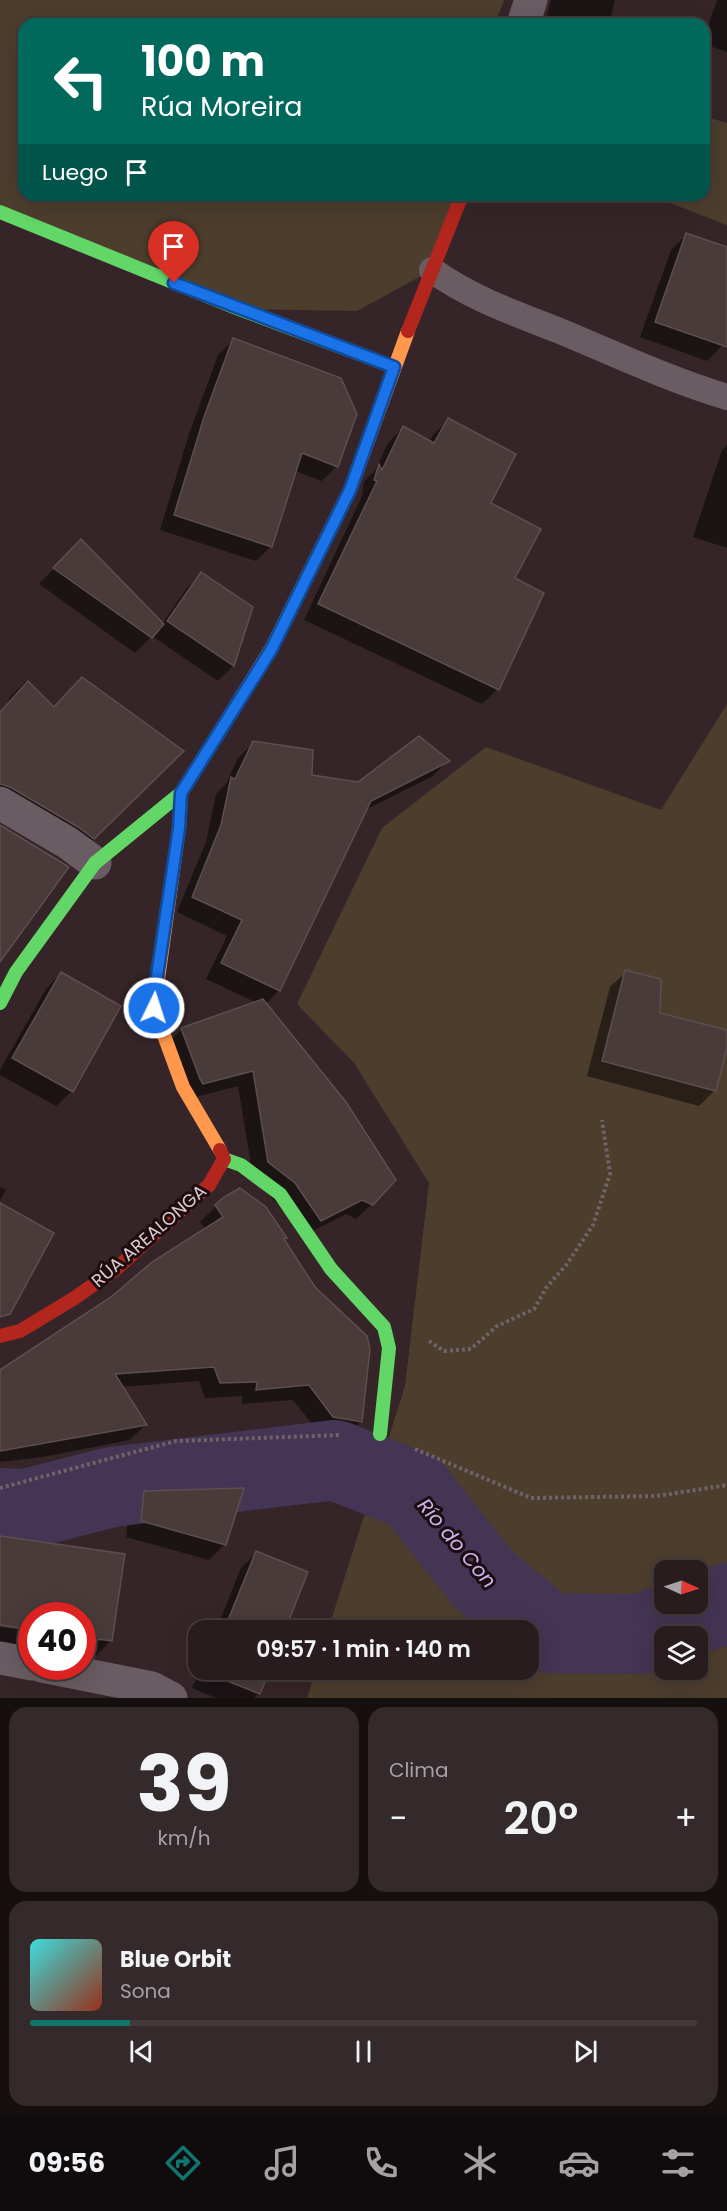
<!DOCTYPE html>
<html lang="es">
<head>
<meta charset="utf-8">
<style>
	body { margin:0; font-family:Poppins,sans-serif; background:#34292b; color:#f1f3f6; height:100vh; display:flex; flex-direction:column; font-size:22px; white-space:nowrap }
	* { box-sizing:border-box; margin:0 }
	p { font-size:20px; color:#a5a1a4 }
	.icon { flex:none; width:33px; height:33px; fill:none; stroke:currentColor; stroke-width:2; stroke-linecap:round; stroke-linejoin:round }
	.map { position:relative; height:1698px; overflow:hidden }
	.panel { display:flex; flex-direction:column; gap:9px; padding:9px; background:#160f10; flex:1 }
	.panel>* { flex:none }
	.banner { position:absolute; left:18px; top:18px; width:692px; height:183px; border-radius:18px; box-shadow:0 6px 24px #0002,0 0 0 2px #443a3c; background:#00695c; color:#fff; overflow:hidden }
	.needle { width:39px; rotate:93deg }
	.fabs { position:absolute; left:654px; top:1560px; display:grid; gap:12px }
	.fabs a { display:grid; place-items:center; width:54px; height:54px; border-radius:12px; background:#281c1e; box-shadow:0 6px 24px #0002,0 0 0 2px #443a3c; font-size:30px }
	.speed { position:absolute; left:18px; top:1602px; display:flex; gap:12px; font-size:30px; font-weight:700; text-align:center }
	.speed>* { display:grid; place-content:center; width:78px; height:78px; border-radius:50%; background:#281c1e; box-shadow:0 6px 24px #0002,0 0 0 2px #443a3c; line-height:1 }
	.speed .limit { border:9px solid #d22; background:#fff; color:#111 }
	.pin { position:absolute; display:grid; place-items:center; width:51px; height:51px; color:#fff; margin:-62px -26px; border-radius:50% 50% 50% 0; rotate:-45deg; box-shadow:0 0 6px #0007 }
	.pin .icon { rotate:45deg }
	.me { position:absolute; width:66px; margin:-33px; rotate:4deg; stroke-linejoin:round; filter:drop-shadow(0 0 4px #0008) }
	.turn { display:flex; align-items:center; gap:21px; height:126px; padding:0 24px; font-size:27px }
	.turn .icon { width:78px; height:78px; stroke-width:2.5 }
	.turn b { display:block; font-size:42px; line-height:51px }
	.then { display:flex; align-items:center; height:57px; padding:0 24px; background:#0003; gap:12px; font-size:22px }
	.big { font-size:45px; font-weight:600; line-height:1.1 }
	.panel .tile { flex:1; display:flex; flex-direction:column; justify-content:center; gap:9px; min-width:0; padding:0 21px; border-radius:18px; background:#34292b }
	.panel .dial { align-items:center; gap:0 }
	.dial b { font-size:78px; line-height:1 }
	.song { display:flex; align-items:center; gap:18px }
	.cover { width:72px; height:72px; border-radius:9px; background:linear-gradient(135deg,hsl(180 70% 55%),hsl(10 70% 35%)) }
	.played { height:6px; border-radius:3px; background:linear-gradient(90deg,#0f766e 15%,#443a3c 15%) }
	.keys { display:flex; justify-content:space-around; direction:ltr }
	.heat { display:flex; justify-content:space-between; align-items:center; font-size:33px; direction:ltr }
	.panel .tiles { flex:1; display:grid; gap:9px; grid-template-columns:1fr 1fr }
	.tile:last-child { grid-column:span 2 }
	.trip { position:absolute; left:188px; top:1620px; width:351px; height:60px; border-radius:18px; background:#281c1e; box-shadow:0 6px 24px #0002,0 0 0 2px #443a3c; font-weight:600; line-height:60px; text-align:center }
	.tabs { display:flex; height:96px; justify-content:space-around; align-items:center; background:#100b0c; color:#a5a1a4 }
	.tabs .icon { width:42px; height:42px }
	.tabs .current { color:#0f766e }
	.tabs b { font-size:27px; color:#f1f3f6 }
	.map>svg:first-child { display:block }
	.green { fill:#4c3d2d; fill-rule:evenodd }
	.shadow { fill:#0007 }
	.lines { fill:none; stroke-linecap:round; stroke-linejoin:round }
	.river { stroke:#433553; stroke-width:80 }
	.building { fill:#483b3a; stroke:#5d4f4f; stroke-width:1.5 }
	.path { stroke:#6e6368; stroke-width:4; stroke-dasharray:3 3; stroke-linecap:butt }
	.lane { stroke:#695c63; stroke-width:26 }
	.street { stroke:#695c63; stroke-width:33 }
	.fast { stroke:#63d668; stroke-width:14 }
	.slow { stroke:#ff974d; stroke-width:14 }
	.jam { stroke:#b3261e; stroke-width:14 }
	.route-casing { stroke:#114b97; stroke-width:15 }
	.route { stroke:#1a73e8; stroke-width:10 }
	.labels { text-anchor:middle; stroke-width:6; stroke-linejoin:round; paint-order:stroke }
	.street-label { font-size:18px; fill:#e0cbce; stroke:#1b0d10 }
	.water-label { font-size:20px; font-style:italic; fill:#cab3ee; stroke:#1b0d10 }
</style>
</head>
<body>
<div class="map">
<svg width="727" height="1698" viewBox="0 0 727 1698">
	<rect width="100%" height="100%" fill="#362528"/>
	<g class="green">
		<path d="M0,0h504l-9,24h-471v171h438l-30,75 -75,41 -118,-2 -239,-97z"/>
		<path d="M704,116l23,7v102l-78,-30h55z"/>
		<path d="M727,704v994h-420l9,-28h212v-40h-200l77,-244 24,-203 -75,-120 -57,-59 85,-176 104,-81 175,63zM664,1570h34v34h-34zM664,1636h34v34h-34z"/>
	</g>
	<g class="shadow">
		<path d="M551,0h64l-6,24h-64z"/>
		<path d="M717,0h10v52l-23,-8v-6z"/>
		<path d="M687,234l40,14v85l-4,12 -16,16 -67,-24 31,-87z"/>
		<path d="M234,340l103,126 -15,15 -27,-10 -24,75 -15,15 -96,-31 29,-96 29,-79z"/>
		<path d="M448,420l41,84 24,75 -15,110 -16,15 -178,-84 58,-124 2,-15 11,-10 13,-28 15,-15 26,14 4,-7z"/>
		<path d="M727,445v103l-34,-11 29,-87z"/>
		<path d="M81,541l81,83 24,-35 15,-15 50,34 -18,58 -15,15 -66,-45 -17,17 -96,-69z"/>
		<path d="M26,681l27,28 129,43 -104,102 -78,-49v-90l11,-19z"/>
		<path d="M254,743l56,33 48,7 89,-22 -14,15 -68,34 -86,180 -13,14 106,200 -16,15 -10,-5 -41,21 -52,-58 -15,-91 -50,13 -21,-55 15,-15 75,-26 -51,-24 21,-43 -50,-24 29,-70 10,-48 10,-10 12,-26z"/>
		<path d="M626,972l33,42 68,18v10l-12,48 -16,16 -112,-30 23,-89z"/>
		<path d="M61,973l11,118 -16,15 -56,-31v-5l46,-81z"/>
		<path d="M0,1187l6,3 -6,10z"/>
		<path d="M224,1198l59,42 78,181 -15,16 -28,-5 -25,-32 -51,4v-8l-37,2 -6,-17 -78,6 24,38 -15,15 -87,17 -43,5v-88l112,-76 94,-68 -6,-8z"/>
		<path d="M145,1493l80,51 -16,16 -83,-23 3,-29z"/>
		<path d="M0,1538l111,102 -15,16 -14,-2v-16l18,3v-3l-18,-22h-50l-32,8z"/>
		<path d="M256,1553l50,20 -23,57h-67l25,-62z"/>
		<path d="M0,1627l32,4v16l-32,-5z"/>
		<path d="M200,1670h68l-10,24 -4,4h-38l-24,-10z"/>
	</g>
	<g class="lines">
		<path class="river" d="M0,1508l26,1 86,-22 223,-27 79,31 69,88 65,54 92,1 87,-31"/>
	</g>
	<g class="building">
		<path d="M686,233l41,14v100l-72,-25z"/>
		<path d="M233,338l108,40 16,36 -19,53 -36,-14 -30,94 -98,-32 30,-98z"/>
		<path d="M448,418l68,36 -25,49 50,26 -26,49 29,15 -45,97 -181,-86 59,-123 -3,-1 5,-16 3,6 21,-44 31,17z"/>
		<path d="M81,539l83,85 -12,14 -99,-70z"/>
		<path d="M201,572l52,35 -19,59 -67,-45z"/>
		<path d="M82,677l102,74 -90,88 -16,-12 -68,-40 -10,-3v-72l28,-31 26,26z"/>
		<path d="M419,736l31,25 -79,40 -91,190 -59,-28 21,-43 -50,-23 29,-72 10,-48 4,2 18,-38 60,9 -1,25 46,7z"/>
		<path d="M0,825l69,42 -69,95z"/>
		<path d="M625,970l36,9 -1,34 67,17v18l-11,43 -114,-30z"/>
		<path d="M61,972l60,34 -48,86 -61,-34z"/>
		<path d="M263,999l83,103 50,78 -23,25 -11,-5 -41,21 -26,-38 -27,-21 -15,-91 -50,13 -3,-5 -19,-51z"/>
		<path d="M240,1188l26,19 21,31 -3,1 31,48 52,49 3,13 -8,73 -29,-5 -24,-32 -53,5 1,-8 -37,1 -6,-16 -99,7 32,51 -147,26v-81l111,-73 41,-35 71,-45 -8,-12 9,-8z"/>
		<path d="M0,1203l54,30 -44,81 -10,3z"/>
		<path d="M244,1488l-18,57 -85,-24 3,-30z"/>
		<path d="M0,1536l125,18 -13,87 -30,-4v-21h-50v14l-32,-5z"/>
		<path d="M256,1551l52,21 -23,58h-61z"/>
		<path d="M208,1670h62l-10,24 -53,-21z"/>
	</g>
	<g class="lines">
		<g class="path">
			<path d="M429,1341l15,10 27,-2 26,-23 37,-17 12,-21 21,-24 26,-39 17,-51 -8,-54"/>
			<path d="M415,1449l116,49 126,-2 70,-11"/>
			<path d="M0,1488l176,-47 165,-6"/>
		</g>
		<path class="lane" d="M432,270c38,28 85,44 128,61 55,23 110,49 167,66"/>
		<g class="street">
			<path d="M523,24l8,-24"/>
			<path d="M0,803l68,40 27,20"/>
			<path d="M0,1658l32,6"/>
			<path d="M42,1666l110,22 19,10"/>
		</g>
		<g class="fast">
			<path d="M0,212l239,97 155,58"/>
			<path d="M0,1003l16,-31 79,-109 86,-70 39,-62"/>
			<path d="M224,1159l17,6 39,29 51,75 53,58 5,21 -9,86"/>
		</g>
		<g class="slow">
			<path d="M220,731l51,-82 79,-159 58,-159"/>
			<path d="M181,793l-2,35 -25,180 29,79 37,63"/>
		</g>
		<g class="jam">
			<path d="M408,331l54,-136"/>
			<path d="M0,1336l20,-5 53,-32 43,-30 93,-84 15,-26 -4,-9"/>
		</g>
	</g>
	<g class="lines">
		<defs>
			<path id="route" d="M154,1008l3,-32 22,-148 2,-35 90,-143 79,-160 44,-123 -220,-84"/>
		</defs>
		<use href="#route" class="route-casing"/>
		<use href="#route" class="route"/>
	</g>
	<g class="labels">
		<g class="street-label">
			<text transform="translate(149 1236) rotate(-41)" y="6">RÚA AREALONGA</text>
		</g>
		<g class="water-label">
			<text transform="translate(457 1543) rotate(50)" y="7">Río do Con</text>
		</g>
	</g>
</svg>
<div class="fabs">
<a><svg class="needle" viewBox="-14 -14 28 28"><path d="M0-13l5 13h-10z" fill="#e53935"/><path d="M0 13l5-13h-10z" fill="#a5a1a4"/></svg></a>
<a><svg class="icon" aria-label="layers" viewBox="0 0 24 24"><path d="M12 4l9 5-9 5-9-5zM3 14l9 5 9-5"/></svg></a>
</div>
<div class="speed"><div class="limit">40</div></div>
<div class="pin" style="left:174px;top:283px;background:#d93025"><svg class="icon" aria-label="arrive" viewBox="0 0 24 24"><path d="M6 21V4h12l-3 4 3 4H6"/></svg></div>
<svg class="me" style="left:154px;top:1008px" viewBox="-20 -20 40 40"><circle r="17" fill="#1a73e8" stroke="#fff" stroke-width="3"/><path d="M0-11L8 9 0 5-8 9z" fill="#fff"/></svg>
<div class="trip">09:57 · 1 min · 140 m</div>
<div class="banner">
<div class="turn"><svg class="icon" aria-label="left" viewBox="0 0 24 24"><path d="M17 20v-9H6M10 6l-5 5 5 5"/></svg><div><b>100 m</b>Rúa Moreira</div></div>
<div class="then">Luego<svg class="icon" aria-label="arrive" viewBox="0 0 24 24"><path d="M6 21V4h12l-3 4 3 4H6"/></svg></div>
</div>
</div>
<section class="panel">
<div class="tiles">
<div class="tile dial"><b>39</b><p>km/h</p></div>
<div class="tile"><p>Clima</p>
<div class="heat"><a>−</a><b class="big">20°</b><a>+</a></div>
</div>
<div class="tile">
<div class="song"><i class="cover"></i><div><b>Blue Orbit</b><p>Sona</p></div></div>
<div class="played"></div>
<div class="keys"><svg class="icon" aria-label="previous" viewBox="0 0 24 24"><path d="M18 5L8 12l10 7zM5 5v14"/></svg><svg class="icon" aria-label="pause" viewBox="0 0 24 24"><path d="M8 5v14M16 5v14"/></svg><svg class="icon" aria-label="next" viewBox="0 0 24 24"><path d="M6 5l10 7-10 7zM19 5v14"/></svg></div>
</div>
</div>
</section>
<nav class="tabs">
<b>09:56</b>
<svg class="icon current" aria-label="directions" viewBox="0 0 24 24"><path d="M12 3l9 9-9 9-9-9zM9 14v-3h6M13 9l2 2-2 2"/></svg>
<svg class="icon" aria-label="music" viewBox="0 0 24 24"><path d="M9 18V5l10-2v13"/><circle cx="6" cy="18" r="3"/><circle cx="16" cy="16" r="3"/></svg>
<svg class="icon" aria-label="phone" viewBox="0 0 24 24"><path d="M5 4h4l2 5-3 2q2 4 5 5l2-3 5 2v4C11 20 4 13 5 4z"/></svg>
<svg class="icon" aria-label="climate" viewBox="0 0 24 24"><path d="M12 3v18M4 7l16 10M4 17L20 7"/></svg>
<svg class="icon" aria-label="car" viewBox="0 0 24 24"><path d="M5 17H2v-5l4-1 3-4h7l3 4 3 1v5h-3M9 17h6M6 11h13"/><circle cx="7" cy="17" r="2"/><circle cx="17" cy="17" r="2"/></svg>
<svg class="icon" aria-label="filters" viewBox="0 0 24 24"><path d="M4 7h16M4 17h16"/><circle cx="9" cy="7" r="2"/><circle cx="15" cy="17" r="2"/></svg>
</nav>
</body>
</html>
